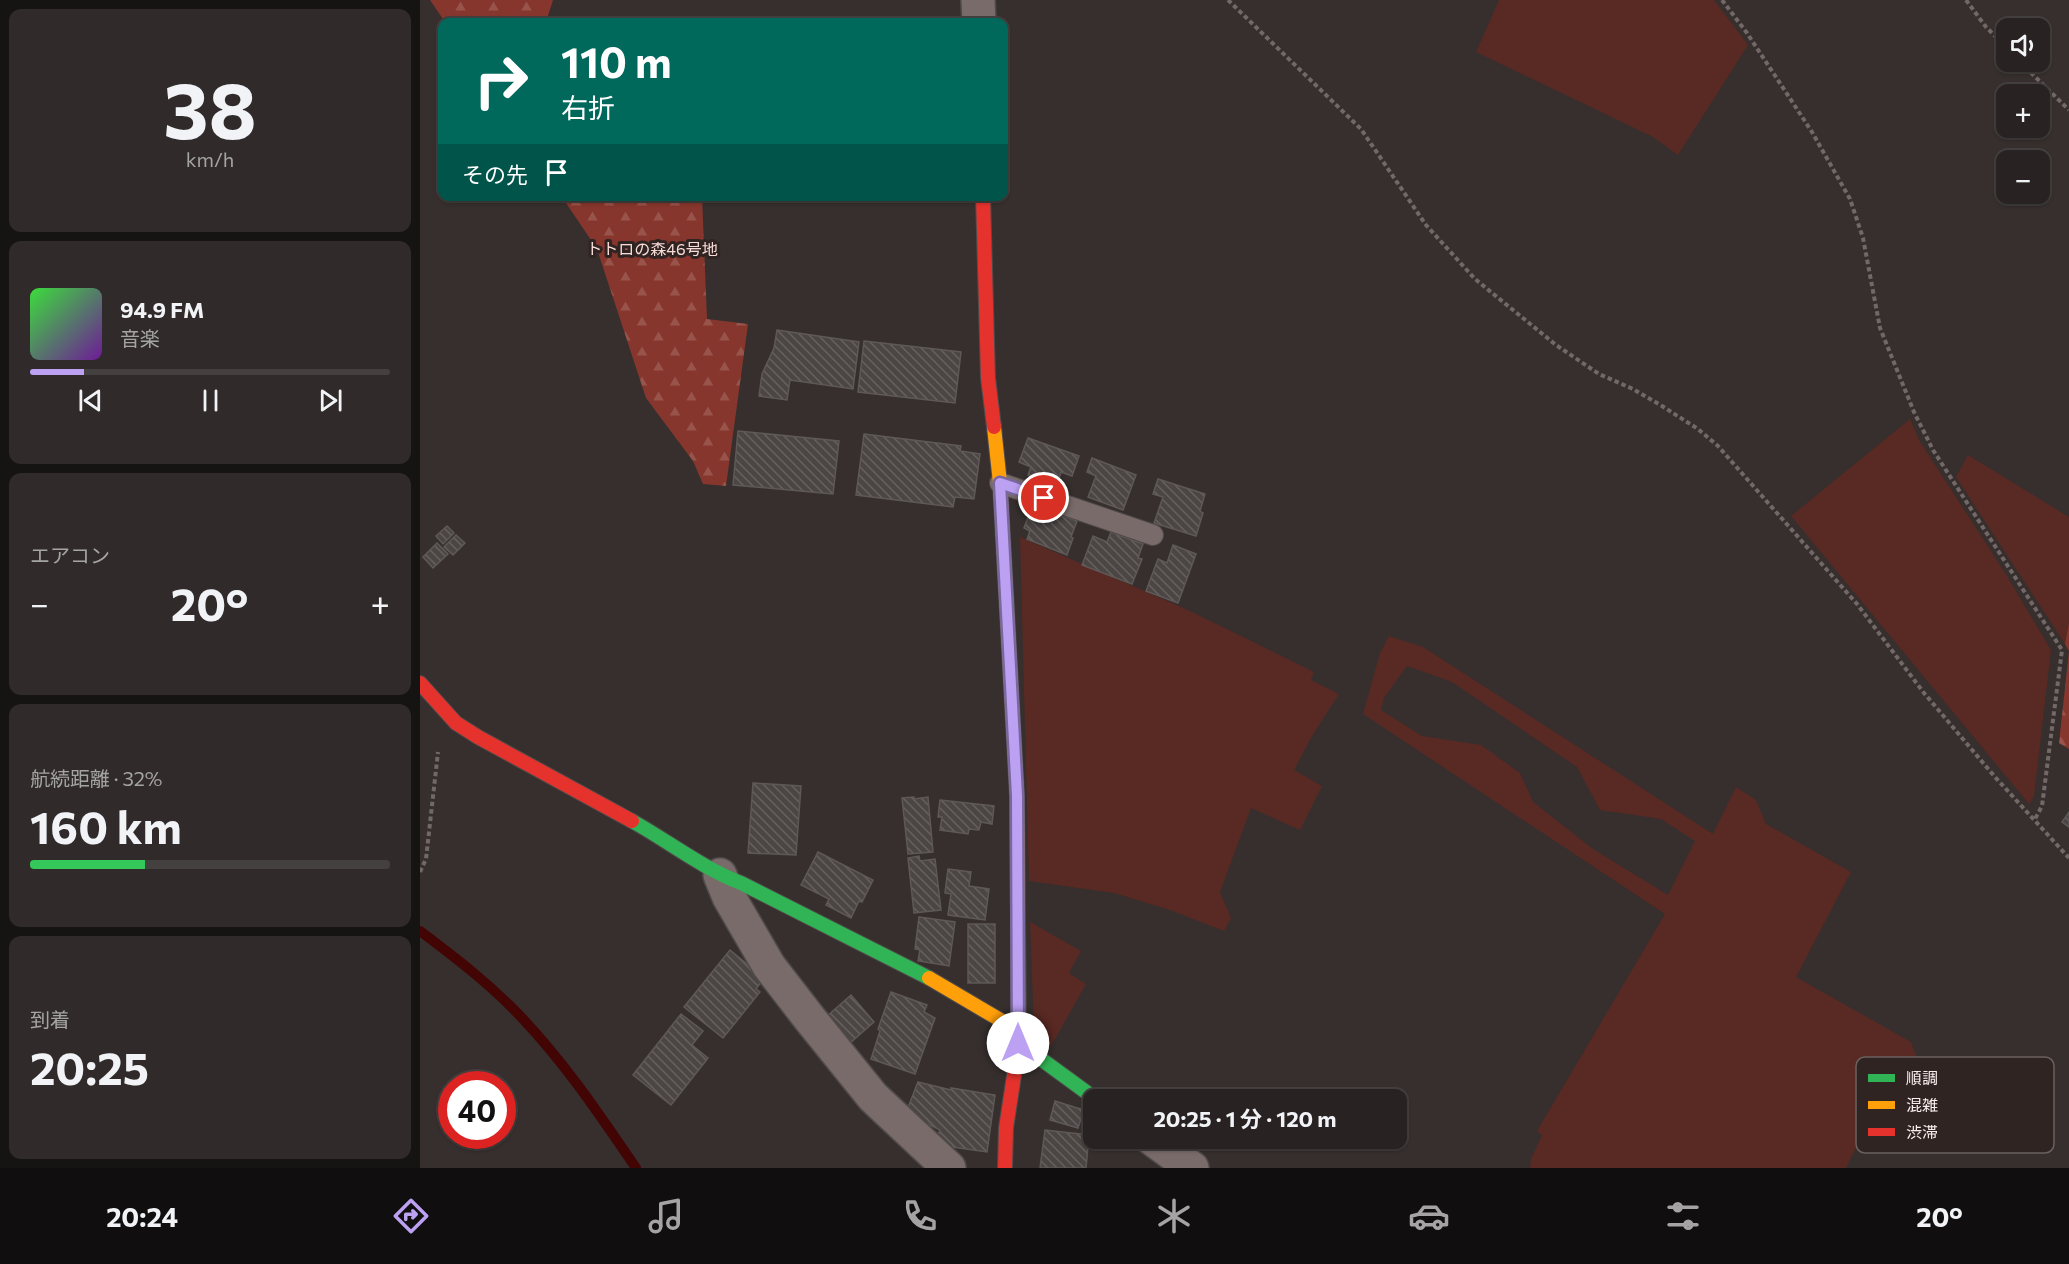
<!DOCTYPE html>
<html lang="ja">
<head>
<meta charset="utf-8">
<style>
	body { margin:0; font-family:Commissioner,"Noto Sans JP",sans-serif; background:#302b2a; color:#f1f3f6; height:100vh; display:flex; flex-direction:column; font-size:22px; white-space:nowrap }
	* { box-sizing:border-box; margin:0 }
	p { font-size:20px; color:#a5a4a5 }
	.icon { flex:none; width:33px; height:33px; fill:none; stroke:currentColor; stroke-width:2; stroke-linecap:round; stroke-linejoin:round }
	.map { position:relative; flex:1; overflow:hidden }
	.drawer { display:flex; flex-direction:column; gap:9px; padding:9px; background:#161313; width:420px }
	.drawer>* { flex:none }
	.banner { position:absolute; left:18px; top:18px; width:570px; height:183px; border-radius:12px; box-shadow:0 2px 4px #0004,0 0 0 2px #444040; background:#00695c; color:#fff; overflow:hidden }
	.tools { position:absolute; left:1576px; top:18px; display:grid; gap:12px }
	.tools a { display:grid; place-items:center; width:54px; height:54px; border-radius:12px; background:#282322; box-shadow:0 2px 4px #0004,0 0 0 2px #444040; font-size:30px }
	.speed { position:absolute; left:18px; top:1071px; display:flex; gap:12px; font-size:30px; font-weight:700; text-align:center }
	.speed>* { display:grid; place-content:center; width:78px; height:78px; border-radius:50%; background:#282322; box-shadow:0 2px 4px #0004,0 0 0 2px #444040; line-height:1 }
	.speed .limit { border:9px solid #d22; background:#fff; color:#111 }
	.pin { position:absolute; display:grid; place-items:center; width:51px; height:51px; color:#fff; margin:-26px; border:3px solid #fff; border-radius:50%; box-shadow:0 2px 6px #0007 }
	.me { position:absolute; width:66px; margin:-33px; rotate:0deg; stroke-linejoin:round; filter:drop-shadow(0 0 4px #0008) }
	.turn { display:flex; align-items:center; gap:21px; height:126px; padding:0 24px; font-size:27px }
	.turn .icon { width:78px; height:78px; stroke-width:2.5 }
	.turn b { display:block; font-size:42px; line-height:51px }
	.then { display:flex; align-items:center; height:57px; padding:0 24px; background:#0003; gap:12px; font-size:22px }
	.big { font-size:45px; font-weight:700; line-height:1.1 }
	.drawer .tile { flex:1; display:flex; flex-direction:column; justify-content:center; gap:9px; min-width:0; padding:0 21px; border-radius:12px; background:#302b2a }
	.drawer .dial { align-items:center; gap:0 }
	.dial b { font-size:78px; line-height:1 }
	.song { display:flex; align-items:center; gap:18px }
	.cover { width:72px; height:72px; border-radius:9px; background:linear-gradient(135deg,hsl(120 70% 55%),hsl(280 70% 35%)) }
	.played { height:6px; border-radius:3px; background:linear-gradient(90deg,#bca0f2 15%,#444040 15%) }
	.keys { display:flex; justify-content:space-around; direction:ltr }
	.heat { display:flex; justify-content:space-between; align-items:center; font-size:33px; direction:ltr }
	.charge { height:9px; border-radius:4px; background:linear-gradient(90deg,#34c759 32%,#444040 0) }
	.trip { position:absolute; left:663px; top:1089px; width:324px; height:60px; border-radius:12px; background:#282322; box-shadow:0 2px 4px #0004,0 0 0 2px #444040; font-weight:700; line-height:60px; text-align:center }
	.dock { display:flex; height:96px; justify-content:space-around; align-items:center; background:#100e0e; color:#a5a4a5 }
	.dock .icon { width:42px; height:42px }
	.dock .selected { color:#bca0f2 }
	.dock b { font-size:27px; color:#f1f3f6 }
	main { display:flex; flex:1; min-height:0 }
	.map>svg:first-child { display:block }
	.green { fill:#592923; fill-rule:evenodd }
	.forest { fill:url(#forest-firs) }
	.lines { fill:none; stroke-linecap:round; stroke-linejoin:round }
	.stream { stroke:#430404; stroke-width:10 }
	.building { fill:url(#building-back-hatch); stroke:#5e5857; stroke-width:1.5 }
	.lane-casing { stroke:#504b4a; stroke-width:22 }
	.street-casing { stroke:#504b4a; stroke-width:36 }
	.fast-casing { stroke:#504b4a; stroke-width:16 }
	.slow-casing { stroke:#504b4a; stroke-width:16 }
	.jam-casing { stroke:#504b4a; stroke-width:16 }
	.path { stroke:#726867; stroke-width:4; stroke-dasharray:4.5 3; stroke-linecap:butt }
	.lane { stroke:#796b69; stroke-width:20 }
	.street { stroke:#796b69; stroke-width:33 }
	.fast { stroke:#30b455; stroke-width:14 }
	.slow { stroke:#ff9f0a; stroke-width:14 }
	.jam { stroke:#e5322d; stroke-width:14 }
	.route-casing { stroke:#7a689d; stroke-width:15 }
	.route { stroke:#bca0f2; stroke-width:10 }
	.labels { text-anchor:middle; stroke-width:6; stroke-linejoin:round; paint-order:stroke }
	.park-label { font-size:16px; fill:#f8dcd8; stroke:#2f2422 }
	.key { fill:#2f2422; stroke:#6b615f; stroke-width:1.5 }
	.key-label { font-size:16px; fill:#f7efed }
</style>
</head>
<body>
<main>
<section class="drawer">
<div class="tile dial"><b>38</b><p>km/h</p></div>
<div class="tile">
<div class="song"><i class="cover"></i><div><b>94.9 FM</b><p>音楽</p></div></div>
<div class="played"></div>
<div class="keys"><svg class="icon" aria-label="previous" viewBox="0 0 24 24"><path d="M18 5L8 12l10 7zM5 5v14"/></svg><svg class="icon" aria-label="pause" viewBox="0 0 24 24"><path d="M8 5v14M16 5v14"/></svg><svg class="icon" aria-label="next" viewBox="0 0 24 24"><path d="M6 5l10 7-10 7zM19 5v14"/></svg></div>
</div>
<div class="tile"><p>エアコン</p>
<div class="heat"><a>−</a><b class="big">20°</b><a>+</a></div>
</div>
<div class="tile"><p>航続距離 · 32%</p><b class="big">160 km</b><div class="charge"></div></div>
<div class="tile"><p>到着</p><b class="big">20:25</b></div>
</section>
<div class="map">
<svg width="1649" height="1168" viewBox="0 0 1649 1168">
	<defs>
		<pattern id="forest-firs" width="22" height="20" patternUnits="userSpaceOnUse" patternTransform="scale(1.5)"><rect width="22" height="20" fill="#86362c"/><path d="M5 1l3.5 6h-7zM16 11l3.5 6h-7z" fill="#98534b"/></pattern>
		<pattern id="building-back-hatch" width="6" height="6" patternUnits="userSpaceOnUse" patternTransform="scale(1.5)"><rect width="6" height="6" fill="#4b4544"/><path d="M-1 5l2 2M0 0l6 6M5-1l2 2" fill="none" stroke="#66605f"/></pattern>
	</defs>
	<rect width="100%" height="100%" fill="#362f2e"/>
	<g class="green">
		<path d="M1079,0h215l34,45 -70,110 -25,-18 -177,-85z"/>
		<path d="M1490,419l9,21 88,136 44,74 -17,146 -5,8 -238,-288z"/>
		<path d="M1548,455l101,62v106l-4,21 -109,-167z"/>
		<path d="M600,537l168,73 126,62 -3,8 28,14 -27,42 -18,34 28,16 -22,44 -49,-22 -31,84 11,26 -7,13 -54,-21 -56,-17 -85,-12z"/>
		<path d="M969,636l34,11 290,187 23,-47 20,13 10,24 85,48 -55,105 115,65 11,29 -37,17 -39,80h-316l1,-9 11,-24 -5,-4 128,-217 -302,-200 17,-61zM987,666l45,16 125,85 23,43 61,9 34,22 -27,54 -75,-46 -60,-47 -13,-29 -39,-28 -59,-9 -41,-26 3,-12z"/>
		<path d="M610,922l51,29 -12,22 17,11 -35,62 -14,-10 -3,-7z"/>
	</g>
	<g class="forest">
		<path d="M10,0h123l-7,22h-101z"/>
		<path d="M142,197h140l5,122 41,5 -22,162 -23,-2 -10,-23 -47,-63 -49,-149z"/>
		<path d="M1649,623v126l-10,-6 10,-92 -4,-7z"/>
	</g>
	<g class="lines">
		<path class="stream" d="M0,931c36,27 71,54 102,87 43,45 79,99 114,150"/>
	</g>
	<g class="building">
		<path d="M357,330l82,12 -6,47 -63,-9 -3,20 -28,-4 3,-22 12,-26z"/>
		<path d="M444,341l97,11 -6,51 -97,-11z"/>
		<path d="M318,431l101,10 -6,53 -100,-9z"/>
		<path d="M444,434l97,12 -1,5 20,3 -6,45 -19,-2 -2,10 -97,-12z"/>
		<path d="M608,438l51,18 -7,20 -11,-4 -4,13 -29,-10 3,-8 -12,-5z"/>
		<path d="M672,458l44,17 -13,35 -35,-13 8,-21 -9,-4z"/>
		<path d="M738,479l47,15 -5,17 3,2 -7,23 -42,-13 9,-26 -10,-3z"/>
		<path d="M613,504l44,17 -6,16 2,1 -6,17 -40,-16 3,-8 -6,-3z"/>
		<path d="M27,526l7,7 -11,11 -7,-8z"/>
		<path d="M691,532l32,12 -5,14 4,1 -10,25 -50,-19 11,-29 14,6z"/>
		<path d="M36,535l9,8 -12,12 -9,-8z"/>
		<path d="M17,543l11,11 -15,14 -10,-11z"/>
		<path d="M753,545l23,9 -18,49 -32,-12 12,-32 9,4z"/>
		<path d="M333,783l48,3 -5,69 -48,-2z"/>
		<path d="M494,797v2l14,-2 5,55 -25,2 -6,-56z"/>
		<path d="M520,800l54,6 -2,18 -11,-2 -2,8 -10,-1 -1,5 -28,-4 2,-13h-4z"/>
		<path d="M1649,812v15l-7,-5z"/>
		<path d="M398,852l55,28 -11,22 -3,-1 -8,17 -25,-13 3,-6 -28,-14z"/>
		<path d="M499,856l1,5 15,-2 6,51 -27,3 -6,-55z"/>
		<path d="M528,869l23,3 -2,14 20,3 -4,31 -37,-5 3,-21 -6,-1z"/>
		<path d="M499,917l36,5 -6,44 -31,-5 2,-11 -5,-1z"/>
		<rect x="548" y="924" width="27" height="59"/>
		<path d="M310,950l34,28 -8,11 4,3 -37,46 -39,-31z"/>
		<path d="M471,992l36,13 -3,7 11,6 -20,56 -44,-15 9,-28 -2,-2z"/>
		<path d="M431,995l23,27 -25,22 -23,-27z"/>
		<path d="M261,1014l22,17 -11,14 16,13 -37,47 -38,-30z"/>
		<path d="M498,1082l33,8v-2l44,7 -8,57 -42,-6 -9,-7 4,-9 -34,-17z"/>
		<path d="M635,1101l32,10 -2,6 -3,-1 -4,12 -28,-8z"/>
		<path d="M625,1130l44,5 -3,33h-46z"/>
	</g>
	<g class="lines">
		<defs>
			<path id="lane" d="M580,483l153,52"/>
			<g id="street">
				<path d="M558,0l1,22"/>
				<path d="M300,875l9,22 40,69 41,53 63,78 76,71"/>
				<path d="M731,1138l41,30"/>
			</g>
			<g id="fast">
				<path d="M212,821c36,20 70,47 109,62l188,95"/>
				<path d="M599,1043l78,57"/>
			</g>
			<g id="slow">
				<path d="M574,427l6,56 17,313 1,125"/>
				<path d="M509,978l90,53"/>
			</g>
			<g id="jam">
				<path d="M563,196l5,182 6,49"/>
				<path d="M0,683l36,40 22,14 154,84"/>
				<path d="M585,1168l1,-40 13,-85 -1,-122"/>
			</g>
		</defs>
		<use href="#lane" class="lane-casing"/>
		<use href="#street" class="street-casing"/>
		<use href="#fast" class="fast-casing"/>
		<use href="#slow" class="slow-casing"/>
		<use href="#jam" class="jam-casing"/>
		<g class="path">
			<path d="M808,0l133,129 65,96 49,54 81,66 43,29 34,15 29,17 36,23 20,17 139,158 67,89 71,84 74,81"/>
			<path d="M1302,0l25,33 65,99 38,67 13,39 17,90 34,84 19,38 129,200 -20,156 -7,13"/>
			<path d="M1546,0l20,27 21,21"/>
			<path d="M1600,62l49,48"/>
			<path d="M0,872l6,-13 12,-107"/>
		</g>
		<use href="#lane" class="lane"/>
		<use href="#street" class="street"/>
		<use href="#fast" class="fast"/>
		<use href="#slow" class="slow"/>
		<use href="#jam" class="jam"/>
	</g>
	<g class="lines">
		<defs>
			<path id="route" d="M598,1043l-1,-247 -17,-313 44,15"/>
		</defs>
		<use href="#route" class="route-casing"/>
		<use href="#route" class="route"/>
	</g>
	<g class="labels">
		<g class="park-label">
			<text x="232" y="255">トトロの森46号地</text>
		</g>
	</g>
	<rect x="1436" y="1057" width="198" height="96" rx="9" class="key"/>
	<rect x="1448" y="1074" width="27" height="8" fill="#30b455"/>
	<rect x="1448" y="1101" width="27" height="8" fill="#ff9f0a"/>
	<rect x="1448" y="1128" width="27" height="8" fill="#e5322d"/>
	<g class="key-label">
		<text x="1486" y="1084">順調</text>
		<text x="1486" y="1111">混雑</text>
		<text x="1486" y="1138">渋滞</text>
	</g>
</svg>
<div class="tools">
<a><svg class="icon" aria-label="sound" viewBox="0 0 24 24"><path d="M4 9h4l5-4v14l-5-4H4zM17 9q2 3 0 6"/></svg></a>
<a>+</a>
<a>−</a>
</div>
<div class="speed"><div class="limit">40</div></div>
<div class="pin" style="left:624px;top:498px;background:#d93025"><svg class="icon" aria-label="arrive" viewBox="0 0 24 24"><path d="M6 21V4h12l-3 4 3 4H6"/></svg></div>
<svg class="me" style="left:598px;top:1043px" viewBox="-20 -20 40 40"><circle r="19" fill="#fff"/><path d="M0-13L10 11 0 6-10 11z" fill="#bca0f2"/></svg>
<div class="trip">20:25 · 1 分 · 120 m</div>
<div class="banner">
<div class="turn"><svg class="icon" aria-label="right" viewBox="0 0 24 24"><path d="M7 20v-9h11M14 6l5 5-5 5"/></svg><div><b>110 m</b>右折</div></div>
<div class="then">その先<svg class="icon" aria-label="arrive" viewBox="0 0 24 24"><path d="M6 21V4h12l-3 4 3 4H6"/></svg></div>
</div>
</div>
</main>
<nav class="dock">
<b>20:24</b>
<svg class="icon selected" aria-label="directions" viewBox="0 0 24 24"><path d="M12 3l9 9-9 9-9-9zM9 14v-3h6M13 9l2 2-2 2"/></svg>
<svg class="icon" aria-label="music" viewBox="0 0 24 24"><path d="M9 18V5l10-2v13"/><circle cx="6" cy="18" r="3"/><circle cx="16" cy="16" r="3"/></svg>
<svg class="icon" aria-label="phone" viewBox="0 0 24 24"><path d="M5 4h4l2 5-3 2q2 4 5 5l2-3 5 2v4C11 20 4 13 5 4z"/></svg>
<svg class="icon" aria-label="climate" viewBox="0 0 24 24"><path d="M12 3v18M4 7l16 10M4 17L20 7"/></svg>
<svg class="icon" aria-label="car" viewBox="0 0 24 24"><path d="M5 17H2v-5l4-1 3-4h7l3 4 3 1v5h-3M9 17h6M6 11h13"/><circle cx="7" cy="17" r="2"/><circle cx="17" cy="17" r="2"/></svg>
<svg class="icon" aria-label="filters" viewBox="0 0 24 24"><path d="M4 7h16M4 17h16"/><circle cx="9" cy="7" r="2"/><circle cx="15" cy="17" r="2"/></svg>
<b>20°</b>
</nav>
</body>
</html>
